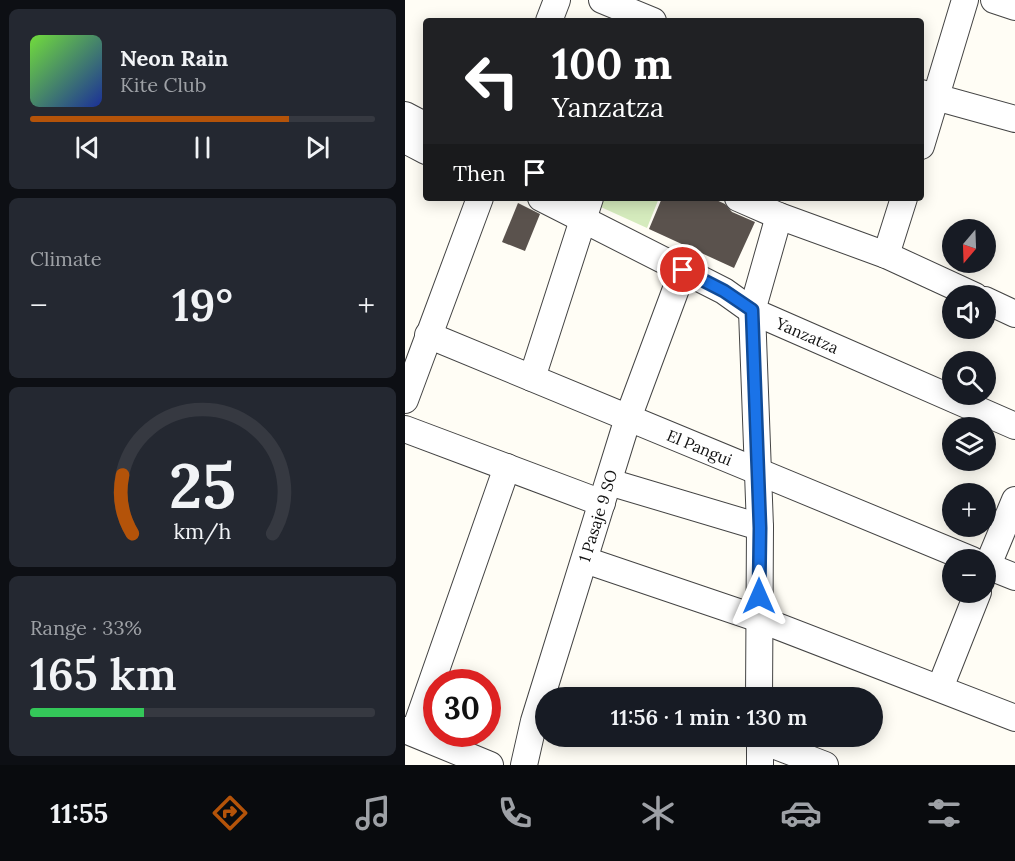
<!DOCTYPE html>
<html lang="en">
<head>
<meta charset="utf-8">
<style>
	body { margin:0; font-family:Lora,serif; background:#242831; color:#f1f3f6; height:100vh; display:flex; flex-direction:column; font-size:22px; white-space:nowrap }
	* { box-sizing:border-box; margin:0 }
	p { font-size:20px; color:#9ea1a6 }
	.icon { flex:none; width:33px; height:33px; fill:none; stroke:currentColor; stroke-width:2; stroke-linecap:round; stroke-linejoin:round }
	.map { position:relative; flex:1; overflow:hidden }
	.side { display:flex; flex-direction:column; gap:9px; padding:9px; background:#0d0f14; width:405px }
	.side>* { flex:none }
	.hud { position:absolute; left:18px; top:18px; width:501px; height:183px; border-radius:6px; box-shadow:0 3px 15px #0003; background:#202124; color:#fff; overflow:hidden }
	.needle { width:39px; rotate:199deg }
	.buttons { position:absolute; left:537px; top:219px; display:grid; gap:12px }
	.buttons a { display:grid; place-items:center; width:54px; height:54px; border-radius:50%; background:#171b24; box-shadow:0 3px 15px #0003; font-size:30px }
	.speed { position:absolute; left:18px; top:669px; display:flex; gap:12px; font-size:30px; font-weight:700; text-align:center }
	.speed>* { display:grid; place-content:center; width:78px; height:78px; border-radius:50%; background:#171b24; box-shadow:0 3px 15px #0003; line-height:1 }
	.speed .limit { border:9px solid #d22; background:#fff; color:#111 }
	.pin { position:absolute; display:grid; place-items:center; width:51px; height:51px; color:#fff; margin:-26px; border:3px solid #fff; border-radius:50%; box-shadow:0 2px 6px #0007 }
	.me { position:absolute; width:66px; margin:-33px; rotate:0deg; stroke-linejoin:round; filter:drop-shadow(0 0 4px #0008) }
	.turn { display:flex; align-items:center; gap:21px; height:126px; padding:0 30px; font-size:27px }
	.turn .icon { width:78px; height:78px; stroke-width:2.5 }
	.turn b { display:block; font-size:42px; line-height:51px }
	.then { display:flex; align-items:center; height:57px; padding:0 30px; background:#0003; gap:12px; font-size:22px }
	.big { font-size:45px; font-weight:600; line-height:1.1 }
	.side .widget { flex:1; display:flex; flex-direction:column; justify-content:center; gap:9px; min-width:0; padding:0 21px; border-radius:9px; background:#242831 }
	.side .dial { align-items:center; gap:0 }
	.dial svg { height:156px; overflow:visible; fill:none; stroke:#363941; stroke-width:7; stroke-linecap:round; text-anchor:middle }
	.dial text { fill:#f1f3f6; stroke:none }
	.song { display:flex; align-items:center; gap:18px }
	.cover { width:72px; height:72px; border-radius:9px; background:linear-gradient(135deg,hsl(100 70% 55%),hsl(230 70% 35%)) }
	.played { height:6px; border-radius:3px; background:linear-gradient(90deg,#b45309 75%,#363941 75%) }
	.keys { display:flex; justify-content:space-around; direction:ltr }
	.heat { display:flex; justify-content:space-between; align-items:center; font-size:33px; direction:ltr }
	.charge { height:9px; border-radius:4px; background:linear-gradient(90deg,#34c759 33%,#363941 0) }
	.trip { position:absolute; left:130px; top:687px; width:348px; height:60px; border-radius:30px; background:#171b24; box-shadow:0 3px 15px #0003; font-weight:600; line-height:60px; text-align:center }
	.menu { display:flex; height:96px; justify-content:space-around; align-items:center; background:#090b0e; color:#9ea1a6 }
	.menu .icon { width:42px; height:42px }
	.menu .active { color:#b45309 }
	.menu b { font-size:27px; color:#f1f3f6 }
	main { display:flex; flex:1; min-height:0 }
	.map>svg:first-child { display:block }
	.green { fill:#d5ebbd }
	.building { fill:#5a524d }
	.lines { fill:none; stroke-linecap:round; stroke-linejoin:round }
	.minor-casing { stroke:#444; stroke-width:28 }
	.minor { stroke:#fff; stroke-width:26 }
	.route-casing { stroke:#114b97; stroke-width:15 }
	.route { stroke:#1a73e8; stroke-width:10 }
	.labels { text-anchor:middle; stroke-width:6; stroke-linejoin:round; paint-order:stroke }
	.street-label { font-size:16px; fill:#111; stroke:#fff }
</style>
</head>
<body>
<main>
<section class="side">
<div class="widget">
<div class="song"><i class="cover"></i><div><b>Neon Rain</b><p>Kite Club</p></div></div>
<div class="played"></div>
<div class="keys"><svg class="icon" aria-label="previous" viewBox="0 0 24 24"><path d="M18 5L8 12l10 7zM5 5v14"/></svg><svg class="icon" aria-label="pause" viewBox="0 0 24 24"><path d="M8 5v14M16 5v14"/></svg><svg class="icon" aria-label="next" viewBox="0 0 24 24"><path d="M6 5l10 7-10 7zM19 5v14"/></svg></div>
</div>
<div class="widget"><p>Climate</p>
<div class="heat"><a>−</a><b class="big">19°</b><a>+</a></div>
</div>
<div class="widget dial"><svg viewBox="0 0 100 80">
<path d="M14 69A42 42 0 1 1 86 69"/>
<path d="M14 69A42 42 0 0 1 9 39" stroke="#b45309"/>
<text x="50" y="56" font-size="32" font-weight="700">25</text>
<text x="50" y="72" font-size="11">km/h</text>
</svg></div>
<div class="widget"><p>Range · 33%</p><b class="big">165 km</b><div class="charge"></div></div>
</section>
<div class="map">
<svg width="610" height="765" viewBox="0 0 610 765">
	<rect width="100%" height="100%" fill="#fffdf5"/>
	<path class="green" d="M176,198h78l-12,30z"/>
	<g class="building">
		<path d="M257,198h50l13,6 7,8 23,10 -21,46 -85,-39z"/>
		<path d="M113,203l22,11 -15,37 -23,-9z"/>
	</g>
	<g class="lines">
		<defs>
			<g id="minor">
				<path d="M197,0l51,21"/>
				<path d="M589,0l21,7"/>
				<path d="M144,21l8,-21"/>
				<path d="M516,93l94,26"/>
				<path d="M0,115l21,11"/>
				<path d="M0,140l21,11"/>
				<path d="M516,146l44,-146"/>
				<path id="s1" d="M136,198l183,93 28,20 263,115"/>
				<path d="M333,198l41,18 107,39 89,41"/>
				<path d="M481,255l18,-57"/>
				<path d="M580,300l30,14"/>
				<path id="s2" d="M23,335l544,225"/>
				<path d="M127,378l58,-180"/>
				<path d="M0,400l75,-202"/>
				<path d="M0,429l197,74"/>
				<path d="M204,482l151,45"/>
				<path d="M180,560l174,59 256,99"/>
				<path d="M580,565l30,12"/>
				<path d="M580,572l30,-72"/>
				<path d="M535,688l38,-96"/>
				<path d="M354,698l1,-171 -8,-216 27,-95"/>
				<path d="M0,730l85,35"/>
				<path d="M9,733l93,-266"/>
				<path d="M355,740l65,25"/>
				<path id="s3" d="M119,765l10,-44 94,-303 55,-148"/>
				<path d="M355,765v-29"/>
			</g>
		</defs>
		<use href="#minor" class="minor-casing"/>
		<use href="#minor" class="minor"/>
	</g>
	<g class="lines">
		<defs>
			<path id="route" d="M278,270l41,21 28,19 8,218 -1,68"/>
		</defs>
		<use href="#route" class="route-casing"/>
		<use href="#route" class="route"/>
	</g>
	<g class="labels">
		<g class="street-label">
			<text dy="6" stroke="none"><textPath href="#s1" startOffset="300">Yanzatza</textPath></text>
			<text dy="6" stroke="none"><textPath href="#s2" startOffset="294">El Pangui</textPath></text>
			<text dy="6" stroke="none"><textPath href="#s3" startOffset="260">1 Pasaje 9 SO</textPath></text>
		</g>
	</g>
</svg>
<div class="buttons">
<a><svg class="needle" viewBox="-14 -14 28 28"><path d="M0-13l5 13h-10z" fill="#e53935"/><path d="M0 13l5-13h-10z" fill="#9ea1a6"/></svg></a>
<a><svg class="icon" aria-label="sound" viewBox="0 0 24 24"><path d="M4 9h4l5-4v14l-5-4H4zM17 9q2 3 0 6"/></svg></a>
<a><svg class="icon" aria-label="search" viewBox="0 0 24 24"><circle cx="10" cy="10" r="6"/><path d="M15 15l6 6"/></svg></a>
<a><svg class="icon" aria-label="layers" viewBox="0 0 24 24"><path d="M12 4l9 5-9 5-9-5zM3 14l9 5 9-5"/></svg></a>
<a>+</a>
<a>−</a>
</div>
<div class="speed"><div class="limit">30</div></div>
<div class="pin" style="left:278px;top:270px;background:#d93025"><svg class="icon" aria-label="arrive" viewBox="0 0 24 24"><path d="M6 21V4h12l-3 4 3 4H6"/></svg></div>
<svg class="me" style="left:354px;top:596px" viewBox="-20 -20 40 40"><path d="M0-17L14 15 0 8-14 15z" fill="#1a73e8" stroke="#fff" stroke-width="4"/></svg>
<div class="trip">11:56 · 1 min · 130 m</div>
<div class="hud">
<div class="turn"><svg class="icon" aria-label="left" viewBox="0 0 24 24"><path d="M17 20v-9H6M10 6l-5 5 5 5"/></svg><div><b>100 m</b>Yanzatza</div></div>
<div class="then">Then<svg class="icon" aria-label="arrive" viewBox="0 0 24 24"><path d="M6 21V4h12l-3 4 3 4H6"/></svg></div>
</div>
</div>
</main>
<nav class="menu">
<b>11:55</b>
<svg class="icon active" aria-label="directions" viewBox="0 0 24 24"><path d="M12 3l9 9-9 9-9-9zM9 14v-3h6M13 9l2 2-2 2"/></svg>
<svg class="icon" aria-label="music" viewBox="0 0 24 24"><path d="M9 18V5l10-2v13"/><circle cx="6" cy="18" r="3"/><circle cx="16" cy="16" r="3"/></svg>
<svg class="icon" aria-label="phone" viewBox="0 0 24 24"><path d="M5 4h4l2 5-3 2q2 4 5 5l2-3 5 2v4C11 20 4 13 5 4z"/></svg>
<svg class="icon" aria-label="climate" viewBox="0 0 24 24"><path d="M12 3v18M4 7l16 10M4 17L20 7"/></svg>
<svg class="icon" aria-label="car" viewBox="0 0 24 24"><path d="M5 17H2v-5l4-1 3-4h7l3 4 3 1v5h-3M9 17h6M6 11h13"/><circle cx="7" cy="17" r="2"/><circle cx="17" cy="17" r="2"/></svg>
<svg class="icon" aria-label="filters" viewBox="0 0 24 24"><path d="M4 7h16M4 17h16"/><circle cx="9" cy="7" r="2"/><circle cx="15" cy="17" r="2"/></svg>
</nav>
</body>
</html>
